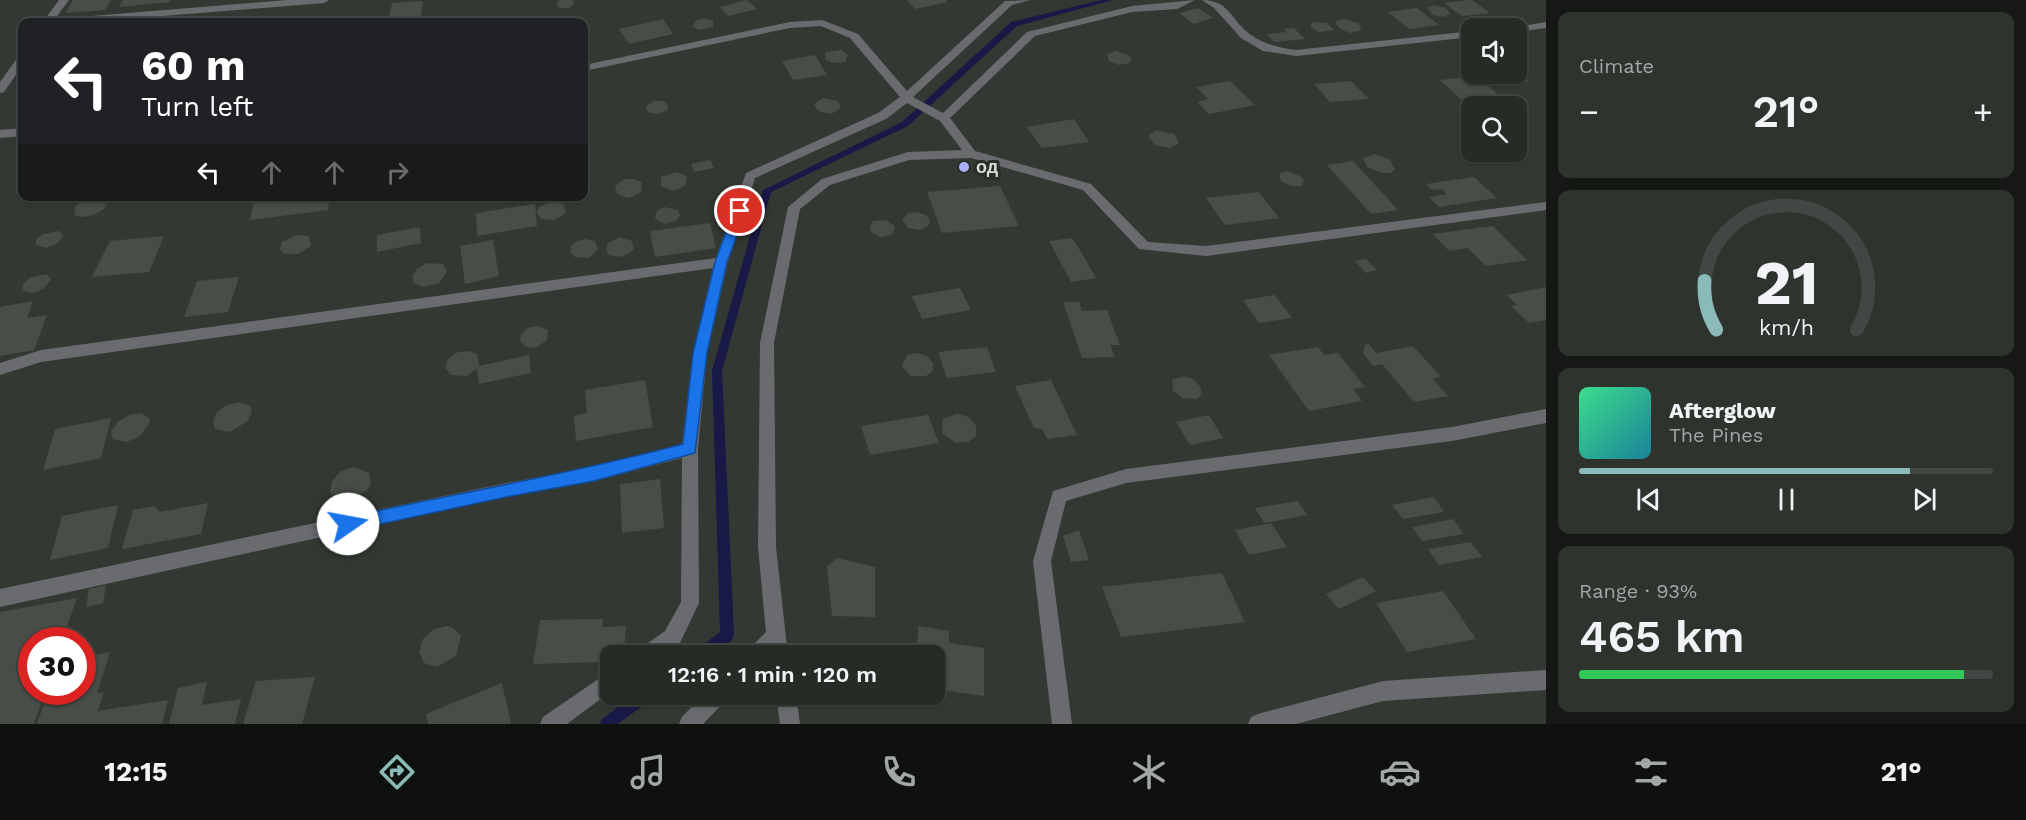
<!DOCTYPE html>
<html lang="en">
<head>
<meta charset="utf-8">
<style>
	body { margin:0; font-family:"Work Sans",sans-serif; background:#2e332e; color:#f1f3f6; height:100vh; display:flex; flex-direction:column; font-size:22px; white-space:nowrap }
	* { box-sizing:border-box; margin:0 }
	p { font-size:20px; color:#a4a7a7 }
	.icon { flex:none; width:33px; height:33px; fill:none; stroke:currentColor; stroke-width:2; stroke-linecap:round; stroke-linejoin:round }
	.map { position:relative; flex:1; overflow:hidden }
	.details { display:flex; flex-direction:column; gap:12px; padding:12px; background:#151815; width:480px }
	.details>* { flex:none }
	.banner { position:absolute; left:18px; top:18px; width:570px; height:183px; border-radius:12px; box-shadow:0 2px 4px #0004,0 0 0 2px #424743; background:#202124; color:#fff; overflow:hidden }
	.controls { position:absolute; left:1461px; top:18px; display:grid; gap:12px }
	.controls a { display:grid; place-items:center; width:66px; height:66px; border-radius:12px; background:#262b26; box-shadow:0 2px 4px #0004,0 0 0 2px #424743; font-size:30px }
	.speed { position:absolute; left:18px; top:627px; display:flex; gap:12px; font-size:30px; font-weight:700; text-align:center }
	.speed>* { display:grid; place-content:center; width:78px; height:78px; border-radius:50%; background:#262b26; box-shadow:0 2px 4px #0004,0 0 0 2px #424743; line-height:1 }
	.speed .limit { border:9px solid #d22; background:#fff; color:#111 }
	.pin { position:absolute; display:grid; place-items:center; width:51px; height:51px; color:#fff; margin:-26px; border:3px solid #fff; border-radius:50%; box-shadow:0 2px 6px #0007 }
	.me { position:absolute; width:66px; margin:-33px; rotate:78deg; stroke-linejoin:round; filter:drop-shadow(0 0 4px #0008) }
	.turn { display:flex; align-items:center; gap:21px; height:126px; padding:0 24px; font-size:27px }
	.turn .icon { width:78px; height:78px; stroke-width:2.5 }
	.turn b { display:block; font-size:42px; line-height:51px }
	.lanes { display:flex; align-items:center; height:57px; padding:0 24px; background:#0003; justify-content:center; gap:30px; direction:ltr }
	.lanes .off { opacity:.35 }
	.big { font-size:45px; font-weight:600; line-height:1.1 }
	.details .card { flex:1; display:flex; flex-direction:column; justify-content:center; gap:9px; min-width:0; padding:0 21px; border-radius:12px; background:#2e332e }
	.details .dial { align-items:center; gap:0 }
	.dial svg { height:156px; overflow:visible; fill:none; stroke:#424743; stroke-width:7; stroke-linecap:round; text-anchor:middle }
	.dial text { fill:#f1f3f6; stroke:none }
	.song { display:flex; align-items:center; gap:18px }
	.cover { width:72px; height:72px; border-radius:9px; background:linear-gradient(135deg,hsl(150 70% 55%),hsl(190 70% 35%)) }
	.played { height:6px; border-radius:3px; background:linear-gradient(90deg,#8bbbb9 80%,#424743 80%) }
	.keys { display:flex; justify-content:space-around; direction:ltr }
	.heat { display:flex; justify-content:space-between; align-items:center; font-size:33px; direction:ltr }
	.charge { height:9px; border-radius:4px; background:linear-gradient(90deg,#34c759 93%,#424743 0) }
	.trip { position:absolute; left:600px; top:645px; width:345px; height:60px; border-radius:12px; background:#262b26; box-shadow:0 2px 4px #0004,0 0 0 2px #424743; font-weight:600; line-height:60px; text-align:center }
	.tabs { display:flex; height:96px; justify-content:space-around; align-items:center; background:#0f110f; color:#a4a7a7 }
	.tabs .icon { width:42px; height:42px }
	.tabs .current { color:#8bbbb9 }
	.tabs b { font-size:27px; color:#f1f3f6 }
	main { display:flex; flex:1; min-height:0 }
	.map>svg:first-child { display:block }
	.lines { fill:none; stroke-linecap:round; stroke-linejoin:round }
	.stream { fill:#191947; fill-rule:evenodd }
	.building { fill:#484e47 }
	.street { fill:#6a6b6f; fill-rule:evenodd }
	.route { fill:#1a73e8; stroke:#114b97; stroke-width:1.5 }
	.poi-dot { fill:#a8b0fc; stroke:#292e28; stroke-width:2 }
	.labels { text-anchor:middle; stroke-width:6; stroke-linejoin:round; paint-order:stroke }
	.poi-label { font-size:18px; font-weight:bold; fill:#d8dcd8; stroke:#292e28; text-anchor:start }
</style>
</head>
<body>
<main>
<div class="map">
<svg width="1546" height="724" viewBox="0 0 1546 724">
	<rect width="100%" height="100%" fill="#333932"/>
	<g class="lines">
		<g class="stream">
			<path d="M1101,0h12l-96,26 -109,100 -137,66 -49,179 12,264 -2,5 -21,16h-17l1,-5 25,-19 -8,-261 51,-181 139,-68 109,-100z"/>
			<path d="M635,694h19l-2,5 -34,25h-18l2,-5z"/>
		</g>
	</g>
	<g class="building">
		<path d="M73,0h38l-6,10 -40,3z"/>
		<path d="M123,0h48l-1,2 -51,5z"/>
		<path d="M560,0h13l2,3 -5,5h-10l-4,-4z"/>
		<path d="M747,0l10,9 -29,7 -8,-9z"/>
		<path d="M907,0h38l3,2 -33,7z"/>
		<path d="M1469,0h3l18,13 -28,3 -18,-13z"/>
		<path d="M423,1l-2,15 -32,2 3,-15z"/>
		<path d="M1434,5l12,3 4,6 -6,3 -11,-2 -6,-7z"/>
		<path d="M1198,8l15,10 -19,6 -15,-11z"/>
		<path d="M1417,8l22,17 -30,4 -21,-17z"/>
		<path d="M704,18l9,3v6l-13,3 -7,-3 2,-6z"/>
		<path d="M663,19l10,15 -44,10 -10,-15z"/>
		<path d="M1344,19l14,4 4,7 -12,3 -11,-5 -4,-6z"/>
		<path d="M1312,22l15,1 7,7 -15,2 -9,-5z"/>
		<path d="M1294,28l11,11 -31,3 -7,-8 20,-2 -3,-3z"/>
		<path d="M841,50l7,5 -3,7 -12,1 -8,-4 1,-7z"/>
		<path d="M1116,51l12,4 4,4 -2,4 -11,2 -10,-4 -2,-7z"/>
		<path d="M815,55l12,20 -34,5 -11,-19z"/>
		<path d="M1516,71l10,5 2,6 -15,1 -13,-9h16z"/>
		<path d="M1476,76l25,21 -38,4 -23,-21z"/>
		<path d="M1230,81l25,24 -46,9 -12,-12 11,-3 -12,-12z"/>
		<path d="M1351,81l18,18 -39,3 -16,-18z"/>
		<path d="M823,98l15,3 3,7 -10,6 -13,-3 -4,-7z"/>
		<path d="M653,101h11l4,4 -1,5 -9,4 -10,-2 -2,-6z"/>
		<path d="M1074,119l15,23 -47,6 -15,-21z"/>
		<path d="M1156,130l18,4 5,9 -9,5 -15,-3 -7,-9z"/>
		<path d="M1374,154l16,6 5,9 -4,4h-9l-15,-6 -4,-9z"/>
		<path d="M710,160l4,8 -20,4 -3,-8z"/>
		<path d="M1353,161l45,49 -27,4 -44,-49z"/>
		<path d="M1288,171l12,5 4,5 -2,5h-11l-10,-5 -2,-7z"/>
		<path d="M677,172l10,5 -2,9 -12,5 -12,-5v-9z"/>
		<path d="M1474,177l23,21 -58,9 -10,-10 18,-3 -5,-5 -10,1 -6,-6z"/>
		<path d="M625,179h10l7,4 -1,9 -12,6 -12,-4 -2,-8z"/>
		<path d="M1000,186l19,40 -77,7 -15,-41z"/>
		<path d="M1259,192l20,26 -54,7 -19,-27z"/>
		<path d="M90,196l16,1 2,5 -4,7 -10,6 -12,2 -8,-2 2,-10z"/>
		<path d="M255,196h75l-2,14 -78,10z"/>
		<path d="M551,201l13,3 2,9 -12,7 -13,-1 -4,-6 2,-6z"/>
		<path d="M535,204l2,22 -60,10 -1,-23z"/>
		<path d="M664,207l14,3 2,5 -3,5 -12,4 -10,-5 2,-8z"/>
		<path d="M917,212l9,3 4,6 -3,6 -7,3 -12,-2 -6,-8 6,-7z"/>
		<path d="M886,220l9,6 -3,9 -11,2 -10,-5 -1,-5 3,-6z"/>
		<path d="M710,223l6,25 -61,9 -5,-26z"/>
		<path d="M1493,226l34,34 -41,6 -18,-18 -19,3 -16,-17z"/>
		<path d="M420,227l1,16 -44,9v-17z"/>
		<path d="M59,231l5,5 -8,8 -10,4 -10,-3v-5l7,-6z"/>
		<path d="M296,235l13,1 2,10 -13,8h-14l-4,-5 2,-7z"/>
		<path d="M164,236l-15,36 -57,5 18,-36z"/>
		<path d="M620,237l12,4 2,9 -12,7 -13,-2 -3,-6 2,-6z"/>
		<path d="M1072,238l5,7 19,33 -25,4 -22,-41z"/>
		<path d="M586,239l9,2 3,9 -10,8 -13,-1 -5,-5 1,-6 6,-5z"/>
		<path d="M493,240l6,36 -34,8 -5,-38z"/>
		<path d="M1366,259l11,11 -11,3 -11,-12z"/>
		<path d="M427,263l16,1 4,7 -8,12 -16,4 -9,-4 -2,-7 5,-7z"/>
		<path d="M47,274l4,6 -8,9 -10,4 -11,-2 1,-7 7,-6z"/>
		<path d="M239,277l-11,35 -44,5 13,-36z"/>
		<path d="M1546,287v33l-17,3 -18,-17 6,-1 -10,-10z"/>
		<path d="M960,288l11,22 -49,9 -10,-23z"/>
		<path d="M1275,295l17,23 -33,5 -16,-23z"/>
		<path d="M33,301l-6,17 20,-3 -13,35 -34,6v-49z"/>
		<path d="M1063,302h16l3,9 25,-1 13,35h-10l5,12 -33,1z"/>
		<path d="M537,326l11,4 -1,10 -11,8 -10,-1 -6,-6 1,-7 7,-6z"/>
		<path d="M1369,344l7,9 37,-7 28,31 -8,2 15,17 -34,6 -32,-38 -9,2 -10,-13 2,-8z"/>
		<path d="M987,347l9,25 -49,6 -9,-26z"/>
		<path d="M1318,347l6,8 14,-2 27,34 -12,2 9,12 -53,10 -40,-56z"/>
		<path d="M468,351l9,3 2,12 50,-11 2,18 -52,11 -2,-16 -10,8 -16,-1 -6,-7 3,-9 10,-7z"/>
		<path d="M917,353l10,3 6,7v8l-7,5h-15l-9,-10 5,-11z"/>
		<path d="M1184,376l9,3 7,7 2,8 -5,5 -15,-1 -9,-7 -1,-11z"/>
		<path d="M645,380l8,47 -77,14 -2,-25 13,-3 -2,-23z"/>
		<path d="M1051,380l26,55 -30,4 -5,-10 -8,-1 -19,-42z"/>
		<path d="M240,402l10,4 2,5 -4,10 -18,11 -15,-3 -2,-8 4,-9 10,-7z"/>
		<path d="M141,413l8,5 1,4 -10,14 -13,6 -14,-3 -2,-8 7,-9 11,-7z"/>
		<path d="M957,414l12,3 7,9v10l-8,6 -12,1 -14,-10 1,-14z"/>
		<path d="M928,415l11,28 -69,12 -9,-29z"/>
		<path d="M1209,415l14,23 -33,7 -14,-23z"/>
		<path d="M111,418l-10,40 -58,12 12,-41z"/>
		<path d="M354,467l15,6 2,10 -3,6 -17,12 -18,-4 -3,-5 2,-11 9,-10z"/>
		<path d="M660,479l4,49 -42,5 -2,-49z"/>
		<path d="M1434,497l10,15 -41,7 -11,-14z"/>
		<path d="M1298,501l9,14 -43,8 -9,-15z"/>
		<path d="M208,503l-7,31 -79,15 11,-39 22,-4 5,6z"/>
		<path d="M118,505l-10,43 -58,12 12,-44z"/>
		<path d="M1453,519l11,15 -42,7 -10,-14z"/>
		<path d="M1271,523l16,24 -38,8 -14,-25z"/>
		<path d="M1079,530l10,30 -18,2 -8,-26z"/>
		<path d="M1471,542l11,15 -43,8 -11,-16z"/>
		<path d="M838,558l37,9v50l-43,-1 -5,-50z"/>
		<path d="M1222,573l23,49 -124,15 -19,-50z"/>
		<path d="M1363,577l13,14 -37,18 -13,-15z"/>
		<path d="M106,585l-3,18 -17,4 3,-18z"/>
		<path d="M1443,591l33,48 -69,13 -31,-49z"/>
		<path d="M77,598l-15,42h-30v52h13l-11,32h-34v-112z"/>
		<path d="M603,619l-1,8 24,-1 -2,24h-20l-6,12 -65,2 7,-44z"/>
		<path d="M447,626l6,2 8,8 -5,20 -19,11 -13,-4 -5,-11 4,-13 11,-10z"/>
		<path d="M918,626l31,5v12l35,5v48l-50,-7v-33h-17z"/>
		<path d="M110,652l-13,41 7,-1 -6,19 70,-11 -6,24h-125l11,-32h34v-35z"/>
		<path d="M315,677l-13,47h-59l13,-43z"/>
		<path d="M207,682l-5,23 39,-6 -6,25h-66l9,-36z"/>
		<path d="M502,683l9,41h-83l-2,-10z"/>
	</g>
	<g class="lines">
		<g class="street">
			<path d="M59,0h10l-14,19 232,-19h42l-5,3 -236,19h-45z"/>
			<path d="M1030,0l-18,5 -99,92 30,16 84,-81 105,-26 63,-6 -18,9 -45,3 -97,24 -85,82 25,33 116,33 57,58 58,4 340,-44v8l-340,46 -67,-7 -56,-59 -112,-32 -62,2 -79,25 -30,24 -26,134 2,204 12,109h-41l2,-7 17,-17 -8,-85 2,-204 28,-136 34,-28 86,-27 54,-2 -22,-29 -33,-18 -21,16 -131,59 -27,84 -21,91 -9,96 1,154 -20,42 -15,11h-26l2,-7 25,-18 16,-29 1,-144 -88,23 -88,16 -506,110v-18l506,-106 88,-16 88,-23 11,-91 20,-85 -672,94 -41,13v-12l41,-13 675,-92 30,-85 132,-60 22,-16 -50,-59 -29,-12 -31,2 -206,43v-6l206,-43 32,-2 36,14 49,57 98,-90z"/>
			<path d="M1202,0c28,0 29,21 49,35 14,10 28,12 45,15l176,-19v6l-176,19 -33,-5 -22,-13 -27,-30z"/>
			<path d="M1546,22v6l-30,4v-4h-5z"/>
			<path d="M22,56v10l-18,26 -4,1v-11l18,-25z"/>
			<path d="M22,128v8l-22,2v-8z"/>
			<path d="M1546,409v14l-94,18 -326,42 -60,18 -15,60 21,163h-20l-19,-163 20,-70 73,-22 326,-42z"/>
			<path d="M1546,670v20l-163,11 -87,23h-48l3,-7 7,-3 125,-33z"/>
			<path d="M610,671v21l-43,32h-27l3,-7z"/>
			<path d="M704,694h24l-3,7 -22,23h-24l3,-7z"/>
			<path d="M776,694h20l4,30h-20z"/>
		</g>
	</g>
	<path class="route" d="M740,207l6,4 -19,51 -20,91 -12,100 -101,28 -88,16 -158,34 -6,-2 -2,-5 2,-5 6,-2c112,-24 225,-44 335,-73l10,-91 22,-91 19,-51z"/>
	<circle class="poi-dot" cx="964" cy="167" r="6"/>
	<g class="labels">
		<g class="poi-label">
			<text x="976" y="173">од</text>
		</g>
	</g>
</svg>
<div class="controls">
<a><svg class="icon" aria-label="sound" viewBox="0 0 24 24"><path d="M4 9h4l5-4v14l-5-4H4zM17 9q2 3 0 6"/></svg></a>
<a><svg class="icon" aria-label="search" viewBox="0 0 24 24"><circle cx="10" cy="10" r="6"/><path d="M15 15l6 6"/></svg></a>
</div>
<div class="speed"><div class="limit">30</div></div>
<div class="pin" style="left:740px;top:211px;background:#d93025"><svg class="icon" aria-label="arrive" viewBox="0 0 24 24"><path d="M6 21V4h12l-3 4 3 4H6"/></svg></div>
<svg class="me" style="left:348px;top:524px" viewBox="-20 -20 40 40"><circle r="19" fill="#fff"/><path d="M0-13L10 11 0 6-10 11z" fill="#1a73e8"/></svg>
<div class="trip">12:16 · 1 min · 120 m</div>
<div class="banner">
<div class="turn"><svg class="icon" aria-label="left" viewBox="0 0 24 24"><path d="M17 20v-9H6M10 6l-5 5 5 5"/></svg><div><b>60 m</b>Turn left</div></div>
<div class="lanes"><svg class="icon" aria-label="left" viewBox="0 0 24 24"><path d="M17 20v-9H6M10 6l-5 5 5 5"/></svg><svg class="icon off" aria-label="ahead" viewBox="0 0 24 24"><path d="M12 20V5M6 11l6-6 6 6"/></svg><svg class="icon off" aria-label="ahead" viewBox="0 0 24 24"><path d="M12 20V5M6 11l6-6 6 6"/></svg><svg class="icon off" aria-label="right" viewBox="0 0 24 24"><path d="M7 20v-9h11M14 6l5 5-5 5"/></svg></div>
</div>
</div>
<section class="details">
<div class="card"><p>Climate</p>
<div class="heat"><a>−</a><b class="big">21°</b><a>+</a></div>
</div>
<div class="card dial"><svg viewBox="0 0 100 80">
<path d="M14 69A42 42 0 1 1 86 69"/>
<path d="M14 69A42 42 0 0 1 8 44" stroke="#8bbbb9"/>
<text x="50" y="56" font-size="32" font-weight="700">21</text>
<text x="50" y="72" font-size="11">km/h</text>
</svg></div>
<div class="card">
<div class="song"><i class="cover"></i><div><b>Afterglow</b><p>The Pines</p></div></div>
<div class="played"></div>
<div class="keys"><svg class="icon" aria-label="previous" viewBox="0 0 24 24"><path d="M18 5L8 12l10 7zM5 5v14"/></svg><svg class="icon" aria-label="pause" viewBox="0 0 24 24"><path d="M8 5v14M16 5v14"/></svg><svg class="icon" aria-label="next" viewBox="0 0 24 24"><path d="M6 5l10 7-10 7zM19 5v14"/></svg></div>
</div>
<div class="card"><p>Range · 93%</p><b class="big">465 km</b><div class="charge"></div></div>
</section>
</main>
<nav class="tabs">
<b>12:15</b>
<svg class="icon current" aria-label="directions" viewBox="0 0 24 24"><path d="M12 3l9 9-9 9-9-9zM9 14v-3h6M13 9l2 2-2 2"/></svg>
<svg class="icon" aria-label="music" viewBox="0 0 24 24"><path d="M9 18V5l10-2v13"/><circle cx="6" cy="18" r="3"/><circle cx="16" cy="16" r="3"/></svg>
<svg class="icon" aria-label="phone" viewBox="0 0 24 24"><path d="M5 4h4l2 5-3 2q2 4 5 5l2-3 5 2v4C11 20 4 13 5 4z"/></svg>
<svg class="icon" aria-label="climate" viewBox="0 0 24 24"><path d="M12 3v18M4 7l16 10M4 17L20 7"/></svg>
<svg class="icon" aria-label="car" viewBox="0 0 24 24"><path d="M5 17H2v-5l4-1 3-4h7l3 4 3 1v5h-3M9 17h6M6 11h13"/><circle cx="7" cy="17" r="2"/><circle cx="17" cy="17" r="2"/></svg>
<svg class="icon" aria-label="filters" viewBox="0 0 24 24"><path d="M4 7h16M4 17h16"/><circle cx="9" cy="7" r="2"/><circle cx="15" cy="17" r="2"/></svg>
<b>21°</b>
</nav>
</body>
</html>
